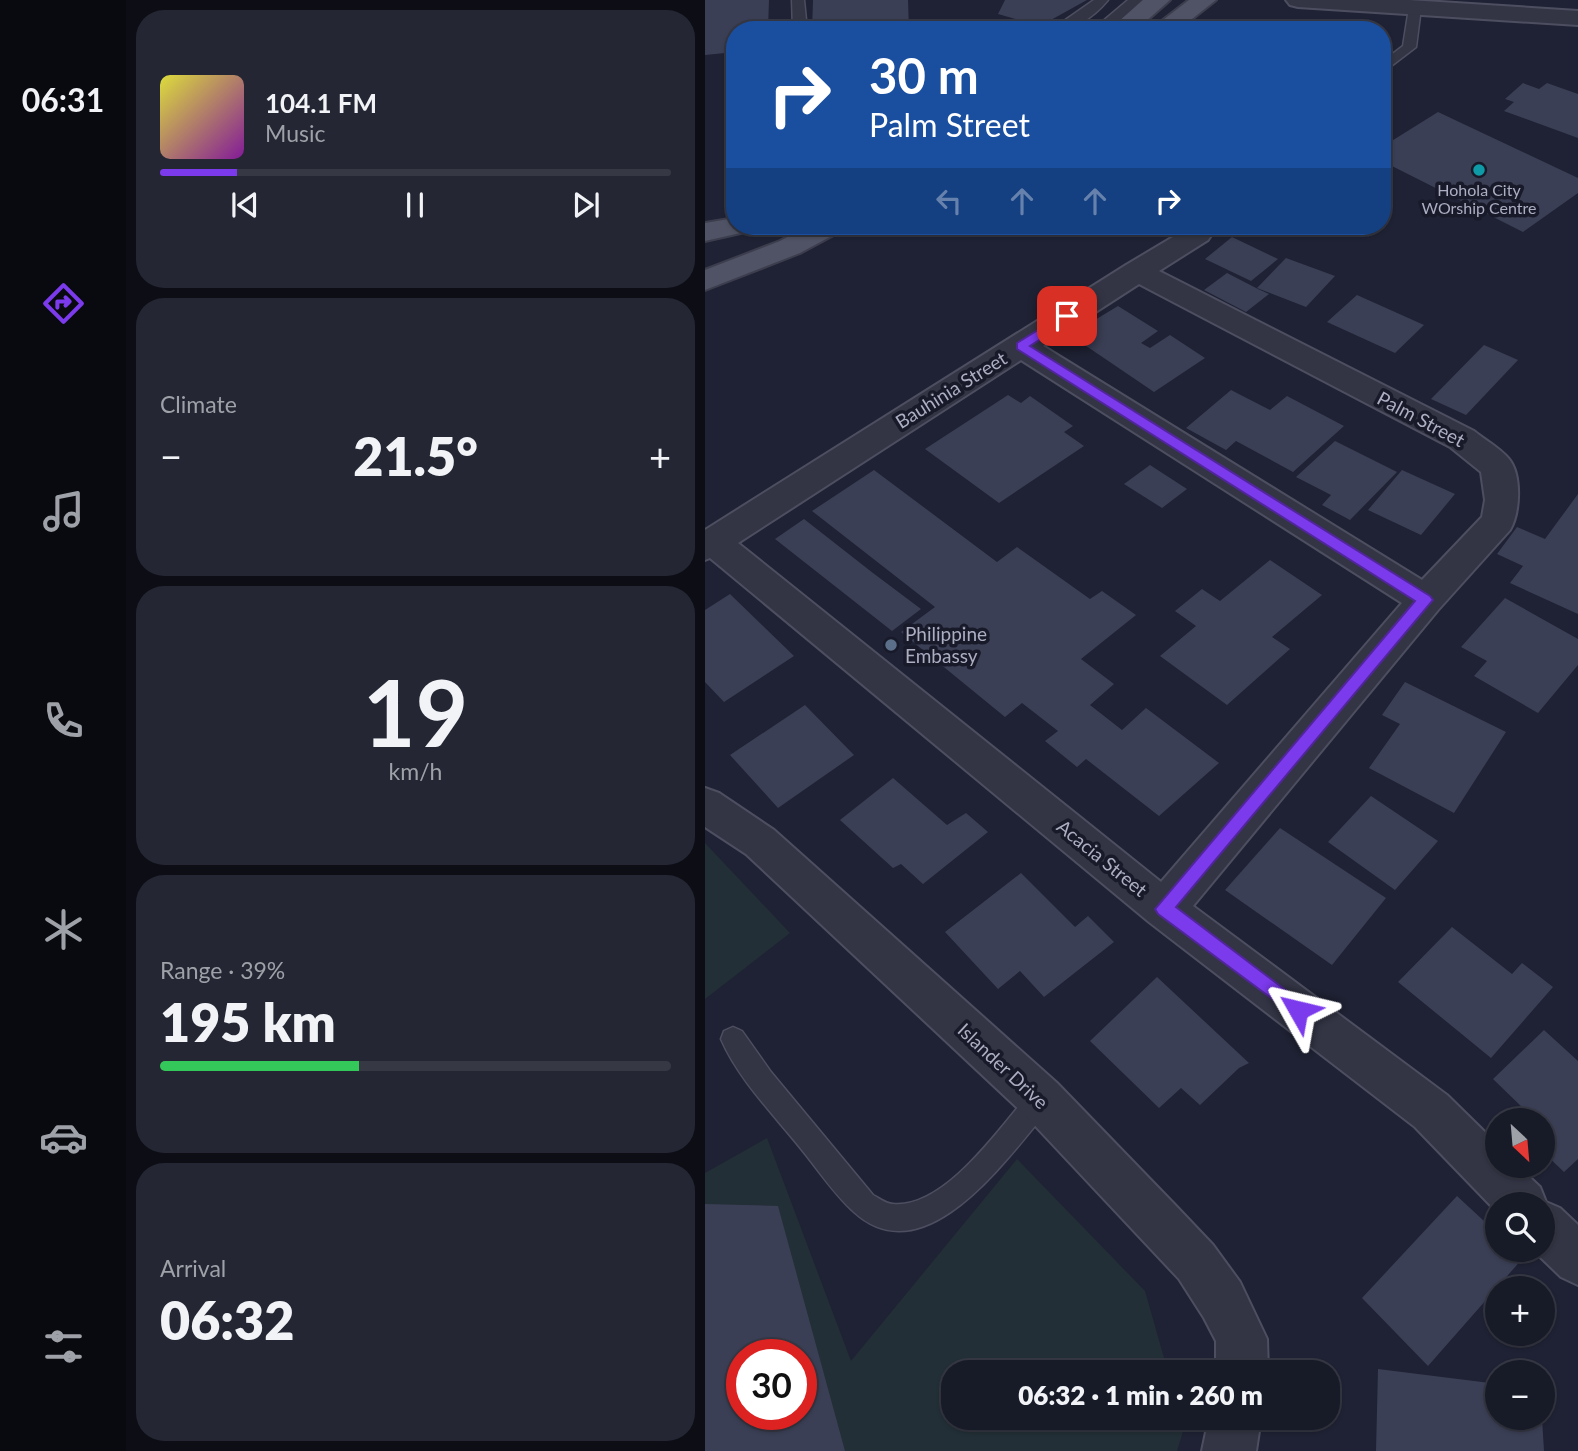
<!DOCTYPE html>
<html lang="en">
<head>
<meta charset="utf-8">
<style>
	body { margin:0; font-family:Lato,sans-serif; background:#242733; color:#f1f3f6; height:100vh; display:flex; flex-direction:column; font-size:26px; white-space:nowrap }
	* { box-sizing:border-box; margin:0 }
	p { font-size:23px; color:#9ea1a7 }
	.icon { flex:none; width:38px; height:38px; fill:none; stroke:currentColor; stroke-width:2; stroke-linecap:round; stroke-linejoin:round }
	.map { position:relative; flex:1; overflow:hidden }
	.panel { display:flex; flex-direction:column; gap:10px; padding:10px; background:#0d0e15; width:579px }
	.panel>* { flex:none }
	.banner { position:absolute; left:21px; top:21px; width:665px; height:214px; border-radius:28px; box-shadow:0 2px 5px #0004,0 0 0 2px #363844; background:#1a4fa0; color:#fff; overflow:hidden }
	.needle { width:46px; rotate:154deg }
	.fabs { position:absolute; left:780px; top:1108px; display:grid; gap:14px }
	.fabs a { display:grid; place-items:center; width:70px; height:70px; border-radius:50%; background:#171a27; box-shadow:0 2px 5px #0004,0 0 0 2px #363844; font-size:35px }
	.speed { position:absolute; left:21px; top:1339px; display:flex; gap:14px; font-size:35px; font-weight:700; text-align:center }
	.speed>* { display:grid; place-content:center; width:91px; height:91px; border-radius:50%; background:#171a27; box-shadow:0 2px 5px #0004,0 0 0 2px #363844; line-height:1 }
	.speed .limit { border:10px solid #d22; background:#fff; color:#111 }
	.pin { position:absolute; display:grid; place-items:center; width:60px; height:60px; color:#fff; margin:-30px; border-radius:14px; box-shadow:0 4px 10px #0006 }
	.me { position:absolute; width:77px; margin:-38px; rotate:307deg; stroke-linejoin:round; filter:drop-shadow(0 0 5px #0008) }
	.turn { display:flex; align-items:center; gap:24px; height:147px; padding:0 28px; font-size:32px }
	.turn .icon { width:91px; height:91px; stroke-width:2.5 }
	.turn b { display:block; font-size:49px; line-height:60px }
	.lanes { display:flex; align-items:center; height:66px; padding:0 28px; background:#0003; justify-content:center; gap:35px; direction:ltr }
	.lanes .off { opacity:.35 }
	.big { font-size:52px; font-weight:800; line-height:1.1 }
	.panel .card { flex:1; display:flex; flex-direction:column; justify-content:center; gap:10px; min-width:0; padding:0 24px; border-radius:28px; background:#242733 }
	.panel .dial { align-items:center; gap:0 }
	.dial b { font-size:91px; line-height:1 }
	.song { display:flex; align-items:center; gap:21px }
	.cover { width:84px; height:84px; border-radius:10px; background:linear-gradient(135deg,hsl(60 70% 55%),hsl(290 70% 35%)) }
	.played { height:7px; border-radius:4px; background:linear-gradient(90deg,#7c3aed 15%,#363844 15%) }
	.keys { display:flex; justify-content:space-around; direction:ltr }
	.heat { display:flex; justify-content:space-between; align-items:center; font-size:38px; direction:ltr }
	.charge { height:10px; border-radius:5px; background:linear-gradient(90deg,#34c759 39%,#363844 0) }
	.trip { position:absolute; left:236px; top:1360px; width:399px; height:70px; border-radius:28px; background:#171a27; box-shadow:0 2px 5px #0004,0 0 0 2px #363844; font-weight:800; line-height:70px; text-align:center }
	main { display:flex; flex:1; min-height:0 }
	.tabs { display:flex; flex-direction:column; width:126px; justify-content:space-around; align-items:center; background:#090a10; color:#9ea1a7 }
	.tabs .icon { width:49px; height:49px }
	.tabs .selected { color:#7c3aed }
	.tabs b { font-size:32px; color:#f1f3f6 }
	.map>svg:first-child { display:block }
	.green { fill:#222f36; fill-rule:evenodd }
	.building { fill:#3b3f55; fill-rule:evenodd }
	.lines { fill:none; stroke-linecap:round; stroke-linejoin:round }
	.lane-casing { stroke:#4d4f60; stroke-width:3 }
	.street-casing { stroke:#4d4f60; stroke-width:4 }
	.primary-casing { stroke:#3c3e4e; stroke-width:4 }
	.lane { fill:#333545; fill-rule:evenodd }
	.street { fill:#333545; fill-rule:evenodd }
	.primary { fill:#505365; fill-rule:evenodd }
	.route { fill:#7c3aed; stroke:#51269a; stroke-width:2 }
	.culture-dot { fill:#0f9aa8; stroke:#181a29; stroke-width:2.5 }
	.service-dot { fill:#5c6f8a; stroke:#181a29; stroke-width:2.5 }
	.labels { text-anchor:middle; stroke-width:7; stroke-linejoin:round; paint-order:stroke }
	.far-poi-label { font-size:16px; fill:#acaec2; stroke:#181a29 }
	.street-label { font-size:19px; fill:#acaec2; stroke:#181a29 }
	.poi-label { font-size:19px; fill:#acaec2; stroke:#181a29; text-anchor:start }
</style>
</head>
<body>
<main>
<nav class="tabs">
<b>06:31</b>
<svg class="icon selected" aria-label="directions" viewBox="0 0 24 24"><path d="M12 3l9 9-9 9-9-9zM9 14v-3h6M13 9l2 2-2 2"/></svg>
<svg class="icon" aria-label="music" viewBox="0 0 24 24"><path d="M9 18V5l10-2v13"/><circle cx="6" cy="18" r="3"/><circle cx="16" cy="16" r="3"/></svg>
<svg class="icon" aria-label="phone" viewBox="0 0 24 24"><path d="M5 4h4l2 5-3 2q2 4 5 5l2-3 5 2v4C11 20 4 13 5 4z"/></svg>
<svg class="icon" aria-label="climate" viewBox="0 0 24 24"><path d="M12 3v18M4 7l16 10M4 17L20 7"/></svg>
<svg class="icon" aria-label="car" viewBox="0 0 24 24"><path d="M5 17H2v-5l4-1 3-4h7l3 4 3 1v5h-3M9 17h6M6 11h13"/><circle cx="7" cy="17" r="2"/><circle cx="17" cy="17" r="2"/></svg>
<svg class="icon" aria-label="filters" viewBox="0 0 24 24"><path d="M4 7h16M4 17h16"/><circle cx="9" cy="7" r="2"/><circle cx="15" cy="17" r="2"/></svg>
</nav>
<section class="panel">
<div class="card">
<div class="song"><i class="cover"></i><div><b>104.1 FM</b><p>Music</p></div></div>
<div class="played"></div>
<div class="keys"><svg class="icon" aria-label="previous" viewBox="0 0 24 24"><path d="M18 5L8 12l10 7zM5 5v14"/></svg><svg class="icon" aria-label="pause" viewBox="0 0 24 24"><path d="M8 5v14M16 5v14"/></svg><svg class="icon" aria-label="next" viewBox="0 0 24 24"><path d="M6 5l10 7-10 7zM19 5v14"/></svg></div>
</div>
<div class="card"><p>Climate</p>
<div class="heat"><a>−</a><b class="big">21.5°</b><a>+</a></div>
</div>
<div class="card dial"><b>19</b><p>km/h</p></div>
<div class="card"><p>Range · 39%</p><b class="big">195 km</b><div class="charge"></div></div>
<div class="card"><p>Arrival</p><b class="big">06:32</b></div>
</section>
<div class="map">
<svg width="873" height="1451" viewBox="0 0 873 1451">
	<rect width="100%" height="100%" fill="#1f2234"/>
	<g class="green">
		<path d="M0,843l85,90 -85,66z"/>
		<path d="M62,1138l84,223 166,-202 128,132 23,81h-215v46h228l3,10 -7,23h-472v-278zM37,1354h59v60h-59z"/>
	</g>
	<g class="building">
		<path d="M0,0h64l-1,30h-33v22l-30,3z"/>
		<path d="M108,0h95l1,30h-97z"/>
		<path d="M300,0h82l-47,26 -42,-12z"/>
		<path d="M818,83l16,6 8,-6 31,11v44l-74,-27 10,-9 -9,-3z"/>
		<path d="M733,112l140,66v15l-55,39 -141,-71v-14z"/>
		<path d="M527,237l46,22 -27,22 -46,-22z"/>
		<path d="M581,258l49,18 -29,31 -49,-19z"/>
		<path d="M522,273l31,16 11,5 -23,18 -42,-22z"/>
		<path d="M652,295l67,30 -29,28 -68,-31z"/>
		<path d="M413,306l40,25 -17,12 9,5 20,-13 35,23 -51,34 -84,-57z"/>
		<path d="M779,345l34,15 -52,55 -35,-16z"/>
		<path d="M526,390l39,20 17,-14 57,30 -51,46 -57,-31 -10,9 -40,-22z"/>
		<path d="M303,395l13,8 9,-7 43,30 -9,6 20,14 -85,57 -74,-54z"/>
		<path d="M630,441l62,31 -47,48 -28,-15 9,-10 -35,-18z"/>
		<path d="M445,465l37,24 -25,19 -38,-24z"/>
		<path d="M169,470l123,92 20,-15 73,52 12,-8 34,24 -55,44 33,25 -24,21 32,25 24,-22 73,55 -60,53 -73,-57 -9,8 -32,-26 13,-10 -36,-28 -17,14 -104,-85 34,-25 -123,-96z"/>
		<path d="M697,470l53,24 -34,41 -53,-25z"/>
		<path d="M873,494v120l-68,-31 13,-17 -26,-12 20,-27 28,12z"/>
		<path d="M99,519l69,54 48,36 -29,22 -117,-92z"/>
		<path d="M565,560l52,35 -50,42 18,12 -63,56 -67,-49 36,-30 -21,-15 27,-22 18,12z"/>
		<path d="M25,594l64,62 -70,46 -19,-20v-72z"/>
		<path d="M800,598l73,41v26l-40,48 -64,-37 13,-15 -26,-14z"/>
		<path d="M700,682l101,50 -52,81 -85,-45 31,-44 -18,-9z"/>
		<path d="M100,705l49,50 -76,53 -48,-53z"/>
		<path d="M188,778l54,47 19,-12 22,19 -65,52 -22,-20 -8,4 -53,-48z"/>
		<path d="M666,796l67,45 -43,49 -67,-48z"/>
		<path d="M575,828l106,70 -54,67 -107,-75z"/>
		<path d="M316,873l54,54 13,-11 26,26 -70,55 -24,-26 -22,18 -53,-57z"/>
		<path d="M747,927l60,47 10,-11 31,24 -62,71 -93,-76z"/>
		<path d="M452,977l92,86 -10,5 -39,37 -19,-17 -22,20 -69,-67z"/>
		<path d="M839,1030l34,31v98l-14,13 -21,-20v-32h-21l7,-6 -36,-35z"/>
		<path d="M752,1196l41,38v16h16l9,8 -95,108 -66,-68z"/>
		<path d="M0,1204l73,2 67,245h-140zM37,1354h59v60h-59z"/>
		<path d="M673,1369l120,15v34h44l2,33h-168z"/>
	</g>
	<g class="lines">
		<defs>
			<g id="lane">
				<path d="M87,0h12l3,30h-14z"/>
				<path d="M389,0h14c-15,18 -34,30 -57,30z"/>
				<path d="M423,0h14l-28,26v4h-14l2,-8z"/>
				<path d="M710,4l6,4 -5,39 -34,26v-11l21,-16 6,-38z"/>
				<path d="M28,1027l9,4 29,41 102,123c6,3 13,9 20,9 52,5 108,-78 139,-114l9,-3 9,3 4,9 -4,9c-41,47 -124,170 -196,104 -18,-16 -33,-38 -48,-57 -28,-36 -67,-74 -85,-116l3,-8z"/>
			</g>
			<g id="street">
				<path d="M581,0h123l169,11v14l-280,-18 -8,-2z"/>
				<path d="M494,226l9,2 4,6 -4,6 -49,31 315,160c11,9 26,17 35,28 13,16 11,54 1,71l-72,80 -245,296 254,189 51,50v21h20l22,21 6,15 14,6 18,17v60l-17,-8 -28,-27h10v-46h-45v9l-83,-86 -266,-205 -439,-364 -5,2v-30l421,-265 62,-37zM434,284l311,163 31,25 4,28 -3,17 -60,63 -379,-234zM316,360l381,243 -241,279 -423,-339z"/>
				<path d="M0,788l14,5 55,37 283,253 119,123 37,39 27,37 27,57 1,33h-52v-31l-12,-23 -25,-39 -154,-164 -279,-261 -41,-27z"/>
				<path d="M504,1418h52l-5,33h-54z"/>
			</g>
			<g id="primary">
				<path d="M438,0h27l-34,30h-27z"/>
				<path d="M484,0h27l-38,30h-28z"/>
				<path d="M30,218v8h14l-4,6 -40,9v-18z"/>
				<path d="M103,226h35l-4,6 -39,21 -95,37v-20l75,-29z"/>
			</g>
		</defs>
		<use href="#lane" class="lane-casing"/>
		<use href="#street" class="street-casing"/>
		<use href="#primary" class="primary-casing"/>
		<use href="#lane" class="lane"/>
		<use href="#street" class="street"/>
		<use href="#primary" class="primary"/>
	</g>
	<path class="route" d="M362,312l6,4 -1,3 -42,27 400,250 3,4 -257,307 128,97 3,6 -3,6 -6,2 -140,-104 -3,-5 260,-308 -398,-252v-6z"/>
	<circle class="culture-dot" cx="774" cy="170" r="7"/>
	<circle class="service-dot" cx="186" cy="645" r="7"/>
	<g class="labels">
		<g class="far-poi-label">
			<text x="774" y="196">Hohola City<tspan x="774" dy="18">WOrship Centre</tspan></text>
		</g>
		<g class="street-label">
			<text transform="translate(246 390) rotate(-32)" y="7">Bauhinia Street</text>
			<text transform="translate(716 419) rotate(28)" y="7">Palm Street</text>
			<text transform="translate(397 858) rotate(39)" y="7">Acacia Street</text>
			<text transform="translate(298 1066) rotate(43)" y="7">Islander Drive</text>
		</g>
		<g class="poi-label">
			<text x="200" y="641">Philippine<tspan x="200" dy="22">Embassy</tspan></text>
		</g>
	</g>
</svg>
<div class="fabs">
<a><svg class="needle" viewBox="-14 -14 28 28"><path d="M0-13l5 13h-10z" fill="#e53935"/><path d="M0 13l5-13h-10z" fill="#9ea1a7"/></svg></a>
<a><svg class="icon" aria-label="search" viewBox="0 0 24 24"><circle cx="10" cy="10" r="6"/><path d="M15 15l6 6"/></svg></a>
<a>+</a>
<a>−</a>
</div>
<div class="speed"><div class="limit">30</div></div>
<div class="pin" style="left:362px;top:316px;background:#d93025"><svg class="icon" aria-label="arrive" viewBox="0 0 24 24"><path d="M6 21V4h12l-3 4 3 4H6"/></svg></div>
<svg class="me" style="left:593px;top:1010px" viewBox="-20 -20 40 40"><path d="M0-17L14 15 0 8-14 15z" fill="#7c3aed" stroke="#fff" stroke-width="4"/></svg>
<div class="trip">06:32 · 1 min · 260 m</div>
<div class="banner">
<div class="turn"><svg class="icon" aria-label="right" viewBox="0 0 24 24"><path d="M7 20v-9h11M14 6l5 5-5 5"/></svg><div><b>30 m</b>Palm Street</div></div>
<div class="lanes"><svg class="icon off" aria-label="left" viewBox="0 0 24 24"><path d="M17 20v-9H6M10 6l-5 5 5 5"/></svg><svg class="icon off" aria-label="ahead" viewBox="0 0 24 24"><path d="M12 20V5M6 11l6-6 6 6"/></svg><svg class="icon off" aria-label="ahead" viewBox="0 0 24 24"><path d="M12 20V5M6 11l6-6 6 6"/></svg><svg class="icon" aria-label="right" viewBox="0 0 24 24"><path d="M7 20v-9h11M14 6l5 5-5 5"/></svg></div>
</div>
</div>
</main>
</body>
</html>
